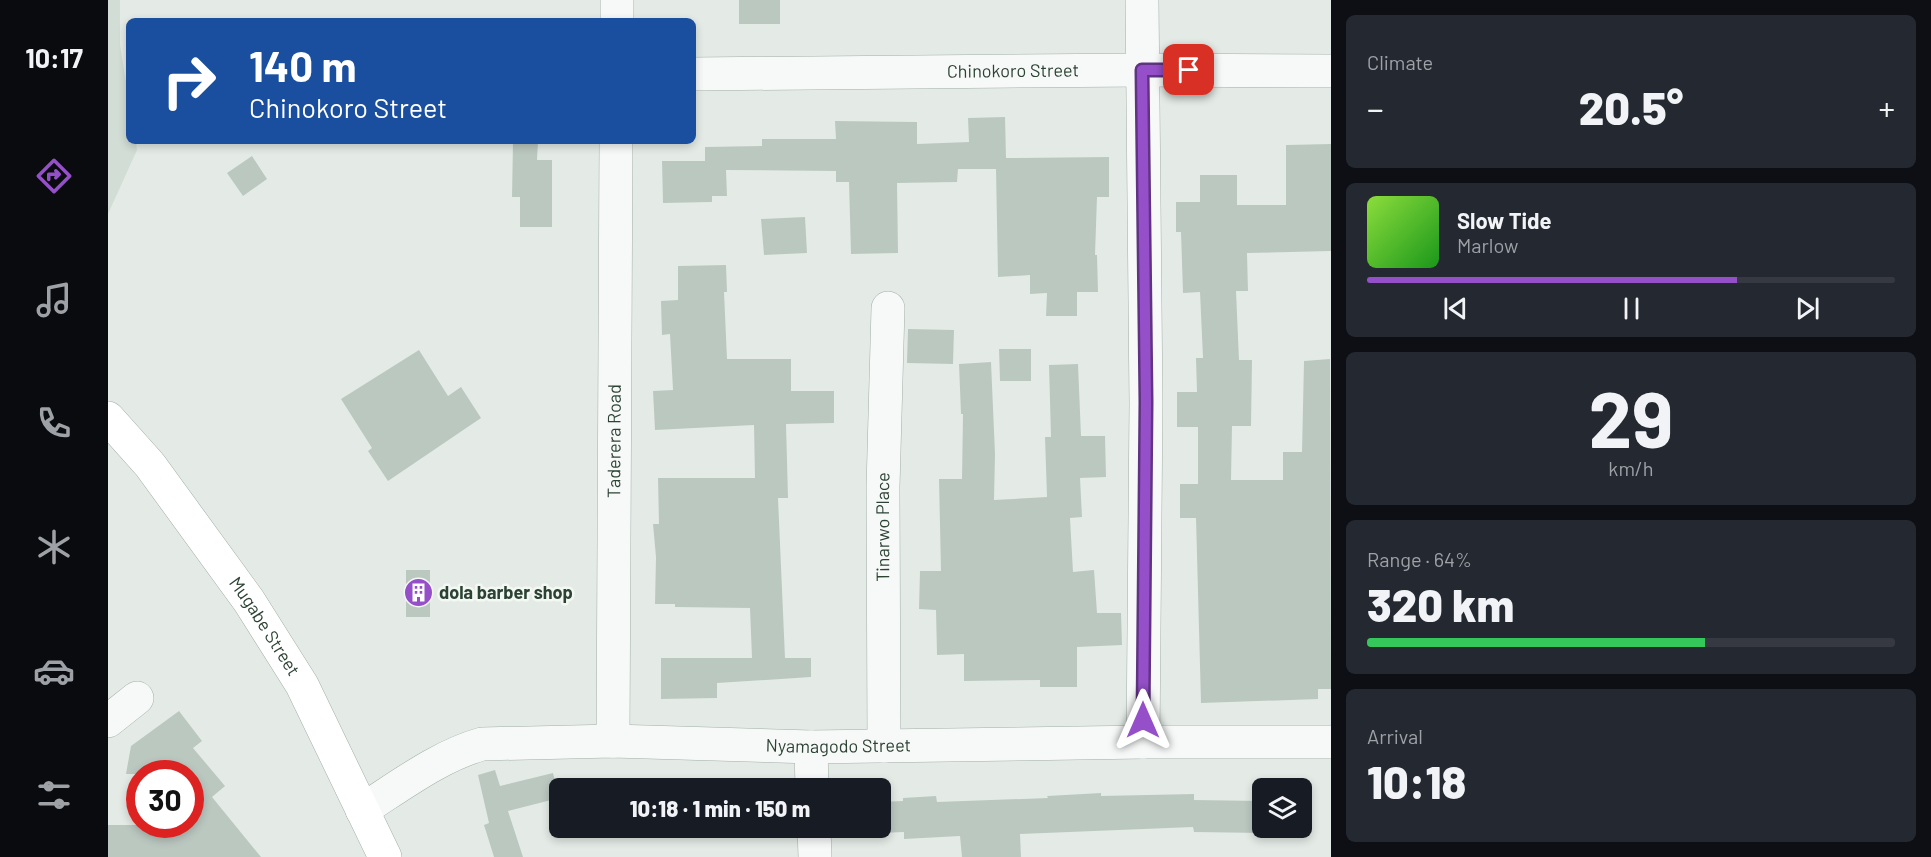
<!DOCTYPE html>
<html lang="en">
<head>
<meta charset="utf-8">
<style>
	body { margin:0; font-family:Barlow,sans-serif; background:#242831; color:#f1f3f6; height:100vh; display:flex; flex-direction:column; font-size:22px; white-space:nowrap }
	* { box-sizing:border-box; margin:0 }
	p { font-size:20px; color:#9ea1a6 }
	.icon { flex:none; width:33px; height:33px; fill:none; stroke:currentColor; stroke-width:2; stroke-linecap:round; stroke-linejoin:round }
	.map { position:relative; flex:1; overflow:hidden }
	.drawer { display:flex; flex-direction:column; gap:15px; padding:15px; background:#0d0f14; width:600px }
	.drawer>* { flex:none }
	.hud { position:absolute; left:18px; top:18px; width:570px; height:126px; border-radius:9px; box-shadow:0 3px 9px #0003; background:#1a4fa0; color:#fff; overflow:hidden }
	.buttons { position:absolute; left:1144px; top:778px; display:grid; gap:12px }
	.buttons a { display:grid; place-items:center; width:60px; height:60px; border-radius:9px; background:#171b24; box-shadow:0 3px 9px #0003; font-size:30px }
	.speed { position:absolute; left:18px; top:760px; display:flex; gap:12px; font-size:30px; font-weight:700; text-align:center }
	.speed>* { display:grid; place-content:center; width:78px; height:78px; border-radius:50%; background:#171b24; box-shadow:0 3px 9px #0003; line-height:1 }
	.speed .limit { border:9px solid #d22; background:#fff; color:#111 }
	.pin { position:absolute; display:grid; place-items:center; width:51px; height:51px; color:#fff; margin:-26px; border-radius:12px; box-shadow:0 3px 9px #0006 }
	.me { position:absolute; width:66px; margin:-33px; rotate:0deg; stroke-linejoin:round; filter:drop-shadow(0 0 4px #0008) }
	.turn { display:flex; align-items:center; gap:21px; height:126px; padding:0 24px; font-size:27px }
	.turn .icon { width:78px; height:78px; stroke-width:2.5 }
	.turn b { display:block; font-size:42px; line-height:51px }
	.big { font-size:45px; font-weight:800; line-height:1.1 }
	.drawer .tile { flex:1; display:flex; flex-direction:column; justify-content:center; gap:9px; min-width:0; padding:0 21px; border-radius:9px; background:#242831 }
	.drawer .dial { align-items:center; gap:0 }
	.dial b { font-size:78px; line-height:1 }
	.song { display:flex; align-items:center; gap:18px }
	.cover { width:72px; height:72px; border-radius:9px; background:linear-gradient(135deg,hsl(90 70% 55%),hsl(120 70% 35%)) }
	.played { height:6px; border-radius:3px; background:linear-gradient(90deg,#9550c9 70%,#363941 70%) }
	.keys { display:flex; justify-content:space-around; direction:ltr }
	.heat { display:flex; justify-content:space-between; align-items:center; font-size:33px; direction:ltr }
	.charge { height:9px; border-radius:4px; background:linear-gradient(90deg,#34c759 64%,#363941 0) }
	.trip { position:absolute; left:441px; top:778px; width:342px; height:60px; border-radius:9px; background:#171b24; box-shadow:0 3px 9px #0003; font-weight:800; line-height:60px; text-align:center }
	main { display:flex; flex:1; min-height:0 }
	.menu { display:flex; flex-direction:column; width:108px; justify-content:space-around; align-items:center; background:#090b0e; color:#9ea1a6 }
	.menu .icon { width:42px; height:42px }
	.menu .active { color:#9550c9 }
	.menu b { font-size:27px; color:#f1f3f6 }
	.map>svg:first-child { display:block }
	.built { fill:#d2ddd5 }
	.building { fill:#bbc8c0 }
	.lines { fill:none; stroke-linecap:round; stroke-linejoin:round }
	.street-casing { stroke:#a2afa6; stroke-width:34 }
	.secondary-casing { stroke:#a2afa6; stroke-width:34 }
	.street { stroke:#f7f9f8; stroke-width:33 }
	.secondary { stroke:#fff; stroke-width:33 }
	.route-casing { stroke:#613483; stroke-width:15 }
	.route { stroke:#9550c9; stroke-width:10 }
	.labels { text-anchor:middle; stroke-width:5; stroke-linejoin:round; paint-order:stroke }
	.street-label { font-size:18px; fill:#2c4334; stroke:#f4f8f5 }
	.poi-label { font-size:18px; font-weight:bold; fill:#2c4334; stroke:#f4f8f5; text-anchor:start }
</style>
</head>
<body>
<main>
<nav class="menu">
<b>10:17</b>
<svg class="icon active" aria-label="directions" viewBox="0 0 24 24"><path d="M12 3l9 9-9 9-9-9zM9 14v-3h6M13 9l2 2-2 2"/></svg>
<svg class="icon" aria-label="music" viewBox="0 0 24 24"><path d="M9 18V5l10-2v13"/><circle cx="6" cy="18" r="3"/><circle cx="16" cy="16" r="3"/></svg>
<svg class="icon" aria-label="phone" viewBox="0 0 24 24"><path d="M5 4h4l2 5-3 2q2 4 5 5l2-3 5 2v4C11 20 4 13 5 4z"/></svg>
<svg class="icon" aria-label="climate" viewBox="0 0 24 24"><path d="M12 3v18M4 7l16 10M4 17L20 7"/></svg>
<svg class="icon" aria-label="car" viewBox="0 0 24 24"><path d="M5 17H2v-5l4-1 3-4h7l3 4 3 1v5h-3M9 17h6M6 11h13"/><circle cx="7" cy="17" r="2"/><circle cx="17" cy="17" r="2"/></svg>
<svg class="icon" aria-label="filters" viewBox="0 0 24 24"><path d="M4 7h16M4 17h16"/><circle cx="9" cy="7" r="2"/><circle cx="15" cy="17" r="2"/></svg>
</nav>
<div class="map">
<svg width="1223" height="857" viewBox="0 0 1223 857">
	<rect width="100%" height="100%" fill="#e4ebe6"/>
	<path class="built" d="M0,0h12v45l9,55v41h7l1,9 -29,64z"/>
	<g class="building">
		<rect x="631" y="0" width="41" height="24"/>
		<path d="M897,117l1,41 103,-1v40h-12l-2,58h2l1,37h-21v24h-31l1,-23 -17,1v-19l-32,2 -2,-108h-38l-1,13 -60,1 1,70 -47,1 -2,-72h-13v-11l-110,-1 1,26h-15v6l-49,1 -1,-42h43v-14l57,-1v-7h74l-1,-18 82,1v22l52,-2 -1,-24z"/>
		<path d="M405,141h25l-1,19h15v67h-32v-30h-8z"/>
		<path d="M1223,144v107l-84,2 1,38h-12l3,69h13l-1,66h-19l-1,54h52v-28h19l2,-91 26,-2 1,330h-13v10l-117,4 -5,-185h-16v-34h18v-57h-21v-35h20l-1,-34h7l-3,-66 -17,1 -2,-61h-5v-30h24v-27h37v30h49v-60z"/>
		<path d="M144,156l15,23 -24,17 -16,-23z"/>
		<path d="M697,217l2,36 -43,2 -3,-36z"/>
		<path d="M618,265l1,27h-3l3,67h64v32h43v32l-48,1 2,74h-10l7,160h26v19l-94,6v15l-56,1v-41h91l-2,-50 -75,-1v-3h-20l1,-47 -3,-33h6l-1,-46h97l-1,-53 -99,5 -2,-39 20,-1 -3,-56 -8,1 -1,-34 17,-1v-34z"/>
		<path d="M800,329l46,1 -1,34 -46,-1z"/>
		<path d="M891,349h32v32h-31z"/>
		<path d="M311,350l29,46 13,-9 20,31 -93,63 -20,-30 4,-3 -31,-49z"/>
		<path d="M883,362l4,92 -1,46 53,-3 -2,-60h6l-2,-72 29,-1 3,72h24l1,41 -26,1 2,39 -12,1 3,54 21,-2 3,43h24l1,32 -45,2v40h-37v-7l-76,1v-27l-27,1 -1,-45 -17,-1 1,-38h21l-2,-92h23l1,-65h-2l-2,-50z"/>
		<rect x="298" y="570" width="24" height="47"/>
		<path d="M71,711l23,30 -9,7 32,38 -13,11 49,60h-153v-32h82v-51h-64l5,-28z"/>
		<path d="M387,770l5,16 53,-13 6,25 -51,13 15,46h-29l-10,-32 5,-2 -11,-48z"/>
		<path d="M993,793v3l93,-2v6l69,1v32l-69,-1 -1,-5 -173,7 1,23h-59l-2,-21 -56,3v-7l-24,1v-31l23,-1v-3l33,-2 1,6 111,-4 -1,-2z"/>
	</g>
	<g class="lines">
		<defs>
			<g id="street">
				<path d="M1034,0l4,403 -3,339"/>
				<path d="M509,21v-21"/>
				<path id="s1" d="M585,74l449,-4 189,1"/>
				<path d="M0,721l29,-23"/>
				<path id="s2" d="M505,741l3,-600"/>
				<path id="s3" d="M776,746l-1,-259 5,-179"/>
				<path d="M703,747l1,42"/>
				<path id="s4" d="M254,810c38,-24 77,-54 120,-66l131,-3 198,6 332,-5h188"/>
				<path d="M706,828l1,29"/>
			</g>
			<g id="secondary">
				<path id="s5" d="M0,418l42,47 99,136 53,84 83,172"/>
			</g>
		</defs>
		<use href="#street" class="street-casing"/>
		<use href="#secondary" class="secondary-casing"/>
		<use href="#street" class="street"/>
		<use href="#secondary" class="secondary"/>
	</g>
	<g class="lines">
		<defs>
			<path id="route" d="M1035,720l3,-318 -4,-332h47"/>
		</defs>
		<use href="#route" class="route-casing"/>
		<use href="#route" class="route"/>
	</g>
	<defs>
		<symbol id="building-disc" viewBox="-11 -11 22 22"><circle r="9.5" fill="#9550c9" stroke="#f4f8f5"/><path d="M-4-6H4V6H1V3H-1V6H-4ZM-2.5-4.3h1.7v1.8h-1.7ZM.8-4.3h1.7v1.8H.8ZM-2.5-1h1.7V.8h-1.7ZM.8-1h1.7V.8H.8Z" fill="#fff"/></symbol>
	</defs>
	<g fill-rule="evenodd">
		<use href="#building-disc" x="294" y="576" width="33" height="33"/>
	</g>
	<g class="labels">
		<g class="street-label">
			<text dy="6" stroke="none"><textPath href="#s1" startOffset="320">Chinokoro Street</textPath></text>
			<text dy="6" stroke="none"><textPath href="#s2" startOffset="300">Taderera Road</textPath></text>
			<text dy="6" stroke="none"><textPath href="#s3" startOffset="219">Tinarwo Place</textPath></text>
			<text dy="6" stroke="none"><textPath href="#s5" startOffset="261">Mugabe Street</textPath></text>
			<text dy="6" stroke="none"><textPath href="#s4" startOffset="494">Nyamagodo Street</textPath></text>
		</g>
		<g class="poi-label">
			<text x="331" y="599">dola barber shop</text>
		</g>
	</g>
</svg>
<div class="buttons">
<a><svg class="icon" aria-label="layers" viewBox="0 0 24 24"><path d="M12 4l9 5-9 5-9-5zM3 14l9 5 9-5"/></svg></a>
</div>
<div class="speed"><div class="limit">30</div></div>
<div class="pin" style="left:1081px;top:70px;background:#d93025"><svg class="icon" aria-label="arrive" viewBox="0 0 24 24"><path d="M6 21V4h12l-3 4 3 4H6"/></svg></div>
<svg class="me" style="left:1035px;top:720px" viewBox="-20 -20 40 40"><path d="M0-17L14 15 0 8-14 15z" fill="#9550c9" stroke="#fff" stroke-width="4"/></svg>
<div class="trip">10:18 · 1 min · 150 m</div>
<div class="hud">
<div class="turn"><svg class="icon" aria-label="right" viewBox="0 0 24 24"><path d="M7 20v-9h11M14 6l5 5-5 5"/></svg><div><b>140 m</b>Chinokoro Street</div></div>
</div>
</div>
<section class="drawer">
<div class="tile"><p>Climate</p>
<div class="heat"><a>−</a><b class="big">20.5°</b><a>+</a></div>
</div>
<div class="tile">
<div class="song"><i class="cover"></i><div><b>Slow Tide</b><p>Marlow</p></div></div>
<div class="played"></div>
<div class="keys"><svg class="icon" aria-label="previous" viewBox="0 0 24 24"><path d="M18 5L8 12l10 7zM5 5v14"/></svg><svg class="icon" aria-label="pause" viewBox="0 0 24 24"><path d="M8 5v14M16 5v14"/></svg><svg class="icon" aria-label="next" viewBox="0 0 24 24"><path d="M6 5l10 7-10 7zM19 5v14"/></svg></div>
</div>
<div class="tile dial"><b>29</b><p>km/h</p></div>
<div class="tile"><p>Range · 64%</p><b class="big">320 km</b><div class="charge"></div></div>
<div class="tile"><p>Arrival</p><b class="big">10:18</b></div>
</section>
</main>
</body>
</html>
